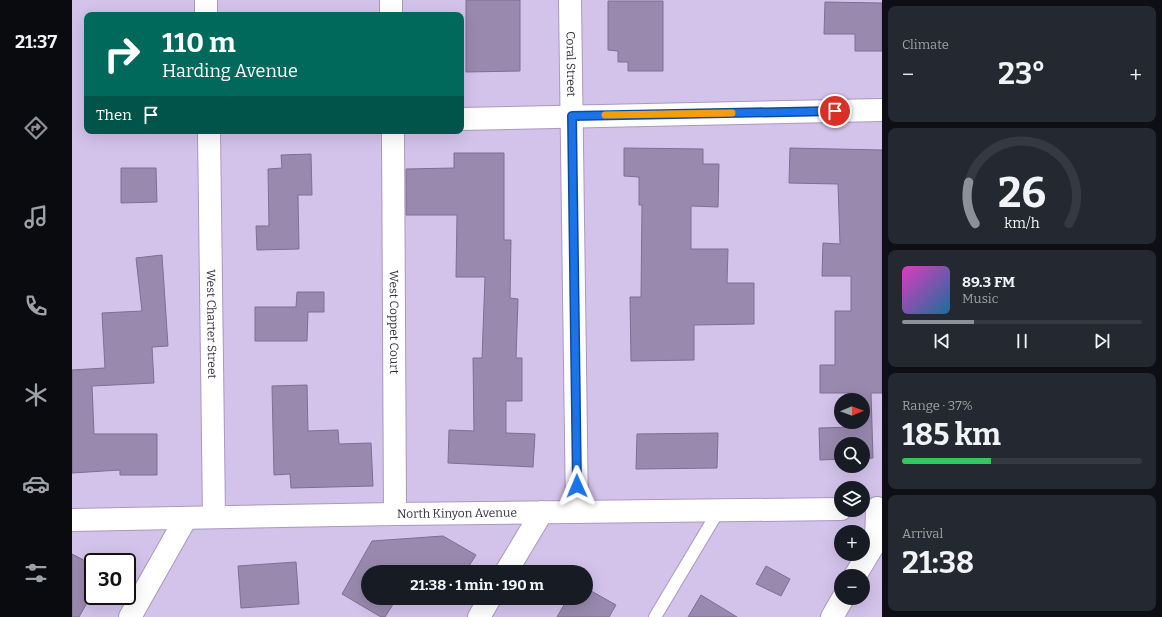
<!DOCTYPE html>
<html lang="en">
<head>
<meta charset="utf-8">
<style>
	body { margin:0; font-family:Bitter,serif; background:#242831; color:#f1f3f6; height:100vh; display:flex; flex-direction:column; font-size:15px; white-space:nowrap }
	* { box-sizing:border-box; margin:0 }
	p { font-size:13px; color:#9ea1a6 }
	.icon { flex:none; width:22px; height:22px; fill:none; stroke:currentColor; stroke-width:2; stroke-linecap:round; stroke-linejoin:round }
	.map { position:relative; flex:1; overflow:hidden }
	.drawer { display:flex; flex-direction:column; gap:6px; padding:6px; background:#0d0f14; width:280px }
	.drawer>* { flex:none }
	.guide { position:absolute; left:12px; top:12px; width:380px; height:122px; border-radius:8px; box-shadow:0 4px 16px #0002; background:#00695c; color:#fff; overflow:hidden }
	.needle { width:26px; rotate:89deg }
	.tools { position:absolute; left:762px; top:393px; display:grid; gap:8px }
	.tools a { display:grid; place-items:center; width:36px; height:36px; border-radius:50%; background:#171b24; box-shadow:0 4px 16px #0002; font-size:20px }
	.speed { position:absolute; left:12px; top:553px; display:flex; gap:8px; font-size:20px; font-weight:700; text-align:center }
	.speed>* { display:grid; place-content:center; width:52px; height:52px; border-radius:50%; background:#171b24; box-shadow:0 4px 16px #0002; line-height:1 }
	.speed .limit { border:2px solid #111; border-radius:6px; background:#fff; color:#111 }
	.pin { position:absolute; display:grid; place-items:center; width:34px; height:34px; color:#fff; margin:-17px; border:2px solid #fff; border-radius:50%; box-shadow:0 1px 4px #0007 }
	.me { position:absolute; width:44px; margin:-22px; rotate:359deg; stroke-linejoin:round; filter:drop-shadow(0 0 3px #0008) }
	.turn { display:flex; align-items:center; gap:14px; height:84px; padding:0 12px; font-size:18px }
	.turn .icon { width:52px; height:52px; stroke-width:2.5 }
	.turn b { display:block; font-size:28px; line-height:34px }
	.then { display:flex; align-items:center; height:38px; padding:0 12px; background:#0003; gap:8px; font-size:15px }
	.big { font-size:30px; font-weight:700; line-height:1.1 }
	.drawer .widget { flex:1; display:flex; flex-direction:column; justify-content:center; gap:6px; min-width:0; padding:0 14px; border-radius:8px; background:#242831 }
	.drawer .dial { align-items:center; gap:0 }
	.dial svg { height:104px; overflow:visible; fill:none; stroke:#363941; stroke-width:7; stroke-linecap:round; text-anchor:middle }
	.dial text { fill:#f1f3f6; stroke:none }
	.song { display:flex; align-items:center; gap:12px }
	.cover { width:48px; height:48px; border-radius:6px; background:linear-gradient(135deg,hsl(310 70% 55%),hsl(200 70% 35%)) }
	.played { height:4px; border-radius:2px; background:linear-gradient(90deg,#8c9099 30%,#363941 30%) }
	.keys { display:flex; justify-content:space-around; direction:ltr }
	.heat { display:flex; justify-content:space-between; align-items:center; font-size:22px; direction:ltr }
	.charge { height:6px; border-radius:3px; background:linear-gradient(90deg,#34c759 37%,#363941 0) }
	.trip { position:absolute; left:289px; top:565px; width:232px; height:40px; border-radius:20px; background:#171b24; box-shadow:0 4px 16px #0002; font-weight:700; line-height:40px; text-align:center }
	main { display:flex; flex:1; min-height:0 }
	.tabs { display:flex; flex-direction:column; width:72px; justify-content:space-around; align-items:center; background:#090b0e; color:#9ea1a6 }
	.tabs .icon { width:28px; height:28px }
	.tabs .current { color:#8c9099 }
	.tabs b { font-size:18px; color:#f1f3f6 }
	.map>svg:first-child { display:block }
	.building { fill:#9989ae; stroke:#7e6e92 }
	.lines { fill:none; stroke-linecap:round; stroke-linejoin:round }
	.lane-casing { stroke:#a999bf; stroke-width:14 }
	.street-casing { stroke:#a999bf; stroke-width:24 }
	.lane { stroke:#fff; stroke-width:12 }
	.street { stroke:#fff; stroke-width:22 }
	.route-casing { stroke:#114b97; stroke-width:10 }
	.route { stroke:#1a73e8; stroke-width:7 }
	.slow { stroke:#f59e0b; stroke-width:7 }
	.labels { text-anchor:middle; stroke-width:3.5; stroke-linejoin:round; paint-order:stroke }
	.street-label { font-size:12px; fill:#352f3e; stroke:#e0cff7 }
</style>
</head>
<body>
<main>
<nav class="tabs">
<b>21:37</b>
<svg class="icon current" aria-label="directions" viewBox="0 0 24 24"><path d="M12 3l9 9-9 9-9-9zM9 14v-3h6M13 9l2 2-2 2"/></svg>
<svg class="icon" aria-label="music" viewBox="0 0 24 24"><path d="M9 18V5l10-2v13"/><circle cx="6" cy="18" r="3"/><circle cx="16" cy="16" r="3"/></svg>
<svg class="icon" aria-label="phone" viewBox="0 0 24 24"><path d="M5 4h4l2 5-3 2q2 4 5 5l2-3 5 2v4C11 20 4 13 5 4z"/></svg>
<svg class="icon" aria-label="climate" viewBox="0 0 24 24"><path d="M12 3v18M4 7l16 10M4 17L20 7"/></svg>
<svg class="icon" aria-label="car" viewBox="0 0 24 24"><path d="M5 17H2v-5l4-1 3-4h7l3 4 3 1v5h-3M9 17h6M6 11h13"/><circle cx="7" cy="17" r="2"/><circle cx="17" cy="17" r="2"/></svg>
<svg class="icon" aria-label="filters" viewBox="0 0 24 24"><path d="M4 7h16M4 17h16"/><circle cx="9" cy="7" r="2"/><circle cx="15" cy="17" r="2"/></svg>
</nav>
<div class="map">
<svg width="810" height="617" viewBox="0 0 810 617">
	<rect width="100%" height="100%" fill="#d3c2ea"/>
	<g class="building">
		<path d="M394,0h54v71l-54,1z"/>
		<path d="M536,1h55v70h-35v-9h-10v-11l-10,-1z"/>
		<path d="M753,2l57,1v48h-27v-17h-31z"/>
		<path d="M552,148l79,1v15h16l-1,43 -27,-1v43h37l-1,34h27v41l-60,1v35l-63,1 -1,-64h11l1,-92h-3v-28l-15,-1z"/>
		<path d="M718,148l92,2v243h-11l2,65 -10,1v-15h-22v15l-21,1 -1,-32 35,-1v-5h9v-22h-10v-7h-33v-28h15v-54h16v-35h-29l1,-33 17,1 -2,-60 -49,-1z"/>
		<path d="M382,153h50v87h7l-1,58 8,1 -2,59h6v43h-16v32l29,1 -2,33 -85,-4 1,-33 25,1 -1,-73h9l3,-81h-29l1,-62h-51v-46l48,-1z"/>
		<path d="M239,154l1,41h-14l1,54 -42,1 -1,-24h13l-1,-57 14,-1 -1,-13z"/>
		<path d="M49,168h35l1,34 -36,1z"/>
		<path d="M90,255l6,91 -16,1 2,36 -62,3 2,48h63v41h-37v-5l-48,3v-103l33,-2 -3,-55 40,-2 -6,-53z"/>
		<path d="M225,292h27v20h-16l-1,29h-52v-34h41z"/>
		<path d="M235,385l1,46 30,-1 1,14 32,-1 2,43 -82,2 -1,-14 -16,1 -2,-89z"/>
		<path d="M646,433l-1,35 -81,1 1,-35z"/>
		<path d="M371,536l33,19 -11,17h-97v26h29l-12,19h-4l-39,-23 30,-53z"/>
		<path d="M0,554l21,11v27l-14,25h-7z"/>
		<path d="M224,562l3,42 -58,4 -3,-42z"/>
		<path d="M694,566l24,13 -9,17 -25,-12z"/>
		<path d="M514,588l30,17 -7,12h-52l11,-19h18z"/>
		<path d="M629,595l36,22h-49z"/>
	</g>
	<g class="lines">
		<defs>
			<path id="lane" d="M583,617l64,-107"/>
			<g id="street">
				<path d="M134,0v15"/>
				<path d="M319,0v15"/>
				<path id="s1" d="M498,0l7,511"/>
				<path d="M389,119l421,-9"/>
				<path id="s2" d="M137,131l5,386"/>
				<path id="s3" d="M321,131l2,383"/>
				<path id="s4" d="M0,520l323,-6 446,-5"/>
				<path d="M434,572l36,-60"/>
				<path d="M783,576l21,-35 1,-33"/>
				<path d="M58,617l56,-99"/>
				<path d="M407,617l11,-19"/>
				<path d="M760,617l11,-19"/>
			</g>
		</defs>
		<use href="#lane" class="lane-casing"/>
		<use href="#street" class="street-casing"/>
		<use href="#lane" class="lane"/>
		<use href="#street" class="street"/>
	</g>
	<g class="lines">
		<defs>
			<path id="route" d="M505,486l-5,-370 263,-5"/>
		</defs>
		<use href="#route" class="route-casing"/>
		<use href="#route" class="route"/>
		<path class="slow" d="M533,115l127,-2"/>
	</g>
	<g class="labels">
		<g class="street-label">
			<text dy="4" stroke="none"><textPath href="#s1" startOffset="64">Coral Street</textPath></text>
			<text dy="4" stroke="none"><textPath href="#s3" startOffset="191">West Coppet Court</textPath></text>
			<text dy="4" stroke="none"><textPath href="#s2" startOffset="193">West Charter Street</textPath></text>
			<text dy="4" stroke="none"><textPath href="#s4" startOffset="385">North Kinyon Avenue</textPath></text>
		</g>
	</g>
</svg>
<div class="tools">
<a><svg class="needle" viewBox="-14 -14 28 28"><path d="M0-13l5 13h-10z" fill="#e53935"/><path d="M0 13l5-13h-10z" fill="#9ea1a6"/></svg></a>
<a><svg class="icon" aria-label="search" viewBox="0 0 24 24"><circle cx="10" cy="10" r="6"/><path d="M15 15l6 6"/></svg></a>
<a><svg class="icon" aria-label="layers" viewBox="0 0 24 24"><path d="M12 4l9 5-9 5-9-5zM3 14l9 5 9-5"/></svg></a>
<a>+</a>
<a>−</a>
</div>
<div class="speed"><div class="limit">30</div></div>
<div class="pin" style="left:763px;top:111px;background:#d93025"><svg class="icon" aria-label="arrive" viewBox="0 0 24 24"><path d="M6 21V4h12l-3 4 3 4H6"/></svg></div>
<svg class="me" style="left:505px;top:486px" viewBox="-20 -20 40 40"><path d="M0-17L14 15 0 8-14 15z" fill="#1a73e8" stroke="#fff" stroke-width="4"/></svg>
<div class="trip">21:38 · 1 min · 190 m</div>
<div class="guide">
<div class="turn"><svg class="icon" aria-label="right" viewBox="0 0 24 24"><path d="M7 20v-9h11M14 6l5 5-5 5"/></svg><div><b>110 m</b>Harding Avenue</div></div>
<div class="then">Then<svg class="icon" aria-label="arrive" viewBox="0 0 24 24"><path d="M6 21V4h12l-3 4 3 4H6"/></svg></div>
</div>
</div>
<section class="drawer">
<div class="widget"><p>Climate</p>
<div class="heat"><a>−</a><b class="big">23°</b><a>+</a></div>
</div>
<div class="widget dial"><svg viewBox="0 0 100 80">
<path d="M14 69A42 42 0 1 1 86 69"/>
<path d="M14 69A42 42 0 0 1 9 37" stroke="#8c9099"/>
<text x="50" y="56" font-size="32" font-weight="700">26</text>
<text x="50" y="72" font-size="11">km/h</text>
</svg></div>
<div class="widget">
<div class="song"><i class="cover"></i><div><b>89.3 FM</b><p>Music</p></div></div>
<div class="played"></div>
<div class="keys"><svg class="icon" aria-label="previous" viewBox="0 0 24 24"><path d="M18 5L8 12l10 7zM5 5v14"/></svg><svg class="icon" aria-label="pause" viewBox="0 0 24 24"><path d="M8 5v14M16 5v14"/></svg><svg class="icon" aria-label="next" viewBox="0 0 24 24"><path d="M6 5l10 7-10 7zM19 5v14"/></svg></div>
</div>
<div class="widget"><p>Range · 37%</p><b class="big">185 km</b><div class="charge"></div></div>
<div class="widget"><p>Arrival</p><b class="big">21:38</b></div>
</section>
</main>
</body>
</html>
